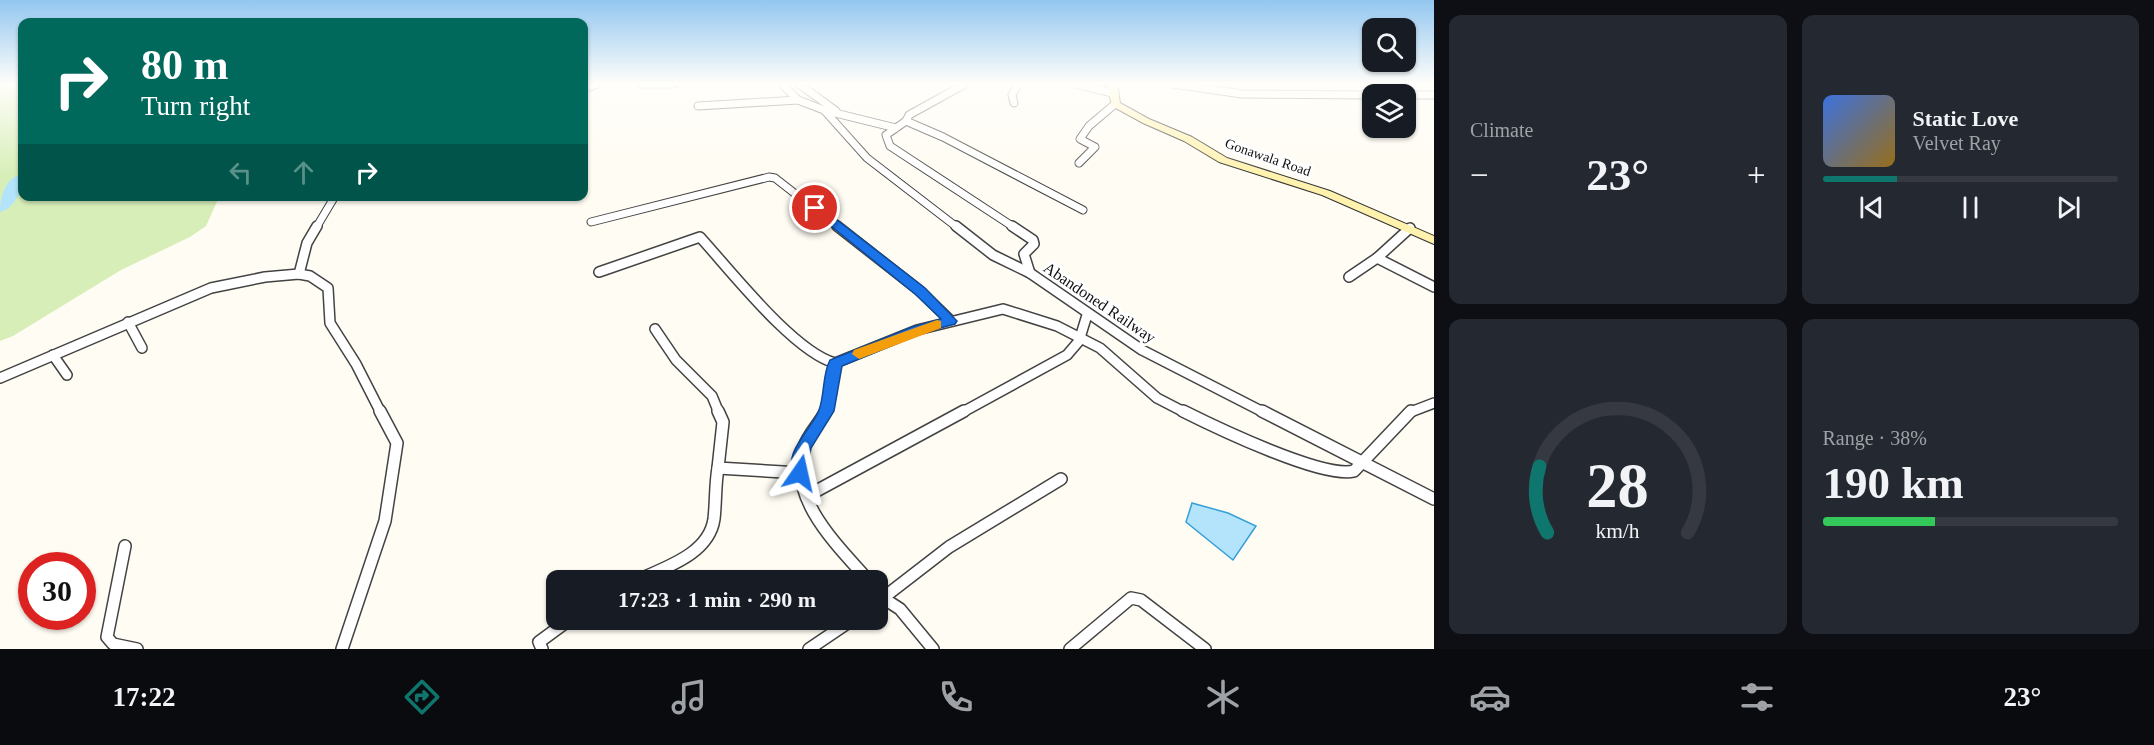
<!DOCTYPE html>
<html lang="en">
<head>
<meta charset="utf-8">
<style>
	body { margin:0; font-family:Georgia,serif; background:#242831; color:#f1f3f6; height:100vh; display:flex; flex-direction:column; font-size:22px; white-space:nowrap }
	* { box-sizing:border-box; margin:0 }
	p { font-size:20px; color:#9ea1a6 }
	.icon { flex:none; width:33px; height:33px; fill:none; stroke:currentColor; stroke-width:2; stroke-linecap:round; stroke-linejoin:round }
	.map { position:relative; flex:1; overflow:hidden }
	.panel { display:flex; flex-direction:column; gap:15px; padding:15px; background:#0d0f14; width:720px }
	.panel>* { flex:none }
	.banner { position:absolute; left:18px; top:18px; width:570px; height:183px; border-radius:12px; box-shadow:0 2px 4px #0004; background:#00695c; color:#fff; overflow:hidden }
	.tools { position:absolute; left:1362px; top:18px; display:grid; gap:12px }
	.tools a { display:grid; place-items:center; width:54px; height:54px; border-radius:12px; background:#171b24; box-shadow:0 2px 4px #0004; font-size:30px }
	.speed { position:absolute; left:18px; top:552px; display:flex; gap:12px; font-size:30px; font-weight:700; text-align:center }
	.speed>* { display:grid; place-content:center; width:78px; height:78px; border-radius:50%; background:#171b24; box-shadow:0 2px 4px #0004; line-height:1 }
	.speed .limit { border:9px solid #d22; background:#fff; color:#111 }
	.pin { position:absolute; display:grid; place-items:center; width:51px; height:51px; color:#fff; margin:-26px; border:3px solid #fff; border-radius:50%; box-shadow:0 2px 6px #0007 }
	.me { position:absolute; width:66px; margin:-33px; rotate:11deg; stroke-linejoin:round; filter:drop-shadow(0 0 4px #0008) }
	.turn { display:flex; align-items:center; gap:21px; height:126px; padding:0 24px; font-size:27px }
	.turn .icon { width:78px; height:78px; stroke-width:2.5 }
	.turn b { display:block; font-size:42px; line-height:51px }
	.lanes { display:flex; align-items:center; height:57px; padding:0 24px; background:#0003; justify-content:center; gap:30px; direction:ltr }
	.lanes .off { opacity:.35 }
	.big { font-size:45px; font-weight:600; line-height:1.1 }
	.panel .widget { flex:1; display:flex; flex-direction:column; justify-content:center; gap:9px; min-width:0; padding:0 21px; border-radius:12px; background:#242831 }
	.panel .dial { align-items:center; gap:0 }
	.dial svg { height:156px; overflow:visible; fill:none; stroke:#363941; stroke-width:7; stroke-linecap:round; text-anchor:middle }
	.dial text { fill:#f1f3f6; stroke:none }
	.song { display:flex; align-items:center; gap:18px }
	.cover { width:72px; height:72px; border-radius:9px; background:linear-gradient(135deg,hsl(220 70% 55%),hsl(40 70% 35%)) }
	.played { height:6px; border-radius:3px; background:linear-gradient(90deg,#0f766e 25%,#363941 25%) }
	.keys { display:flex; justify-content:space-around; direction:ltr }
	.heat { display:flex; justify-content:space-between; align-items:center; font-size:33px; direction:ltr }
	.charge { height:9px; border-radius:4px; background:linear-gradient(90deg,#34c759 38%,#363941 0) }
	.panel .tiles { flex:1; display:grid; gap:15px; grid-template-columns:repeat(2,1fr) }
	.trip { position:absolute; left:546px; top:570px; width:342px; height:60px; border-radius:12px; background:#171b24; box-shadow:0 2px 4px #0004; font-weight:600; line-height:60px; text-align:center }
	.tabs { display:flex; height:96px; justify-content:space-around; align-items:center; background:#090b0e; color:#9ea1a6 }
	.tabs .icon { width:42px; height:42px }
	.tabs .on { color:#0f766e }
	.tabs b { font-size:27px; color:#f1f3f6 }
	main { display:flex; flex:1; min-height:0 }
	.map>svg:first-child { display:block }
	.green { fill:#d7eeb8 }
	.water { fill:#b3e4fb; stroke:#34a0d9; stroke-width:1.5 }
	.lines { fill:none; stroke-linecap:round; stroke-linejoin:round }
	.river { fill:#b3e4fb; fill-rule:evenodd }
	.street-far2-casing { stroke:#434343; stroke-width:9 }
	.street-far1-casing { stroke:#434343; stroke-width:12 }
	.street-casing { stroke:#434343; stroke-width:14 }
	.secondary-casing { stroke:#323232; stroke-width:2 }
	.street-far2 { stroke:#fff; stroke-width:7 }
	.street-far1 { stroke:#fff; stroke-width:9 }
	.street { stroke:#fff; stroke-width:11 }
	.secondary { fill:#fff2ae; fill-rule:evenodd }
	.route { fill:#1a73e8; stroke:#114b97; stroke-width:1.5 }
	.slow { fill:#f59e0b }
	.labels { text-anchor:middle; stroke-width:6; stroke-linejoin:round; paint-order:stroke }
	.far-street-label { font-size:14px; fill:#101010; stroke:#fff }
	.street-label { font-size:16px; fill:#101010; stroke:#fff }
</style>
</head>
<body>
<main>
<div class="map">
<svg width="1434" height="649" viewBox="0 0 1434 649">
	<rect width="100%" height="100%" fill="#fffcf3"/>
	<path class="green" d="M0,84h22v112l197,1 -13,29 -16,11 -69,33 -108,66 -13,5z"/>
	<path class="water" d="M1192,503l36,10 28,13 -23,34 -47,-38z"/>
	<g class="lines">
		<path class="river" d="M22,174c1,14 -6,34 -22,38 0,-15 5,-34 22,-38z"/>
		<defs>
			<g id="street-far2">
				<path d="M641,84h33"/>
				<path d="M782,84l16,16 26,10 43,48 91,70"/>
				<path d="M799,84l37,27"/>
				<path d="M965,84l-56,31 -3,6 -20,14 4,11 125,82"/>
				<path d="M1075,84l37,9"/>
				<path d="M1173,84l69,10 130,1"/>
				<path d="M584,89l13,-5"/>
				<path d="M1406,95h28"/>
				<path d="M1014,103l-2,-8 6,-11"/>
				<path d="M698,106l100,-6"/>
				<path d="M827,111l69,17"/>
				<path d="M906,121l37,16 140,73"/>
				<path d="M1079,163l16,-16 -15,-8 9,-13 26,-22"/>
				<path d="M591,222l178,-45 6,1 64,50"/>
				<path d="M316,228l19,-32"/>
			</g>
			<g id="street-far1">
				<path d="M837,226l83,65 31,30"/>
				<path d="M956,226l37,29 37,18 112,77 123,63"/>
				<path d="M1012,226l21,14 1,4 -10,10 6,19"/>
				<path d="M1410,228l-33,30 57,29"/>
				<path d="M599,272l101,-35c31,34 94,115 135,126"/>
				<path d="M299,274l8,-31 10,-17"/>
				<path d="M1349,277l28,-19"/>
				<path d="M128,322l14,26"/>
				<path d="M655,329l21,31 36,36 7,17"/>
				<path d="M53,355l14,20"/>
				<path d="M0,378l211,-90 54,-11 34,-3 11,2 18,12 2,35 26,41 25,49"/>
				<path d="M825,413l6,-17 4,-33 82,-33 86,-21 54,17 43,22 57,50 29,15"/>
				<path d="M961,413l106,-58 12,-14 8,-26"/>
				<path d="M1408,413l26,-10"/>
			</g>
			<g id="street">
				<path d="M718,411l5,11 -5,46 82,5"/>
				<path d="M826,411c-6,12 -18,23 -22,36 -18,50 34,99 64,133"/>
				<path d="M1183,411c32,16 140,68 171,60l57,-60"/>
				<path d="M1262,411l172,88"/>
				<path d="M807,496l157,-85"/>
				<path d="M125,546l-18,91 6,7 24,5"/>
				<path d="M638,580c28,-13 71,-26 76,-61 2,-17 1,-34 4,-51"/>
				<path d="M878,592l5,6 66,-51 112,-68"/>
				<path d="M878,602l5,-4 17,11 33,40"/>
				<path d="M342,649l43,-128 12,-78 -17,-32"/>
				<path d="M542,649l-3,-7 30,-22"/>
				<path d="M809,649l43,-29"/>
				<path d="M1070,649l61,-51 10,2 64,49"/>
			</g>
			<path id="secondary" d="M1107,84h10l3,19 29,16 43,18 35,21 103,33 104,45v8l-112,-49 -103,-33 -35,-21 -41,-18 -31,-17z"/>
		</defs>
		<use href="#street-far2" class="street-far2-casing"/>
		<use href="#street-far1" class="street-far1-casing"/>
		<use href="#street" class="street-casing"/>
		<use href="#secondary" class="secondary-casing"/>
		<use href="#street-far2" class="street-far2"/>
		<use href="#street-far1" class="street-far1"/>
		<use href="#street" class="street"/>
		<use href="#secondary" class="secondary"/>
	</g>
	<linearGradient id="sky" x2="0" y2="1"><stop stop-color="#93c7f0"/><stop offset="0.48" stop-color="#fffefa"/><stop offset="1" stop-color="#fffefa" stop-opacity="0"/></linearGradient>
	<rect width="1434" height="175" fill="url(#sky)"/>
	<path class="route" d="M811,206h8l106,82 32,33 -2,3 -33,9 -80,33 -8,45 -23,37 -5,29h-12c-12,-25 17,-46 25,-67 6,-16 3,-35 11,-50l82,-33 29,-8 -26,-25 -104,-84z"/>
	<path class="slow" d="M937,320l4,1v7l-82,31 -7,-5 2,-4z"/>
	<g class="labels">
		<g class="far-street-label">
			<text transform="translate(1268 157) rotate(19)" y="5">Gonawala Road</text>
		</g>
		<g class="street-label">
			<text transform="translate(1100 302) rotate(34)" y="6">Abandoned Railway</text>
		</g>
	</g>
</svg>
<div class="tools">
<a><svg class="icon" aria-label="search" viewBox="0 0 24 24"><circle cx="10" cy="10" r="6"/><path d="M15 15l6 6"/></svg></a>
<a><svg class="icon" aria-label="layers" viewBox="0 0 24 24"><path d="M12 4l9 5-9 5-9-5zM3 14l9 5 9-5"/></svg></a>
</div>
<div class="speed"><div class="limit">30</div></div>
<div class="pin" style="left:815px;top:208px;background:#d93025"><svg class="icon" aria-label="arrive" viewBox="0 0 24 24"><path d="M6 21V4h12l-3 4 3 4H6"/></svg></div>
<svg class="me" style="left:800px;top:473px" viewBox="-20 -20 40 40"><path d="M0-17L14 15 0 8-14 15z" fill="#1a73e8" stroke="#fff" stroke-width="4"/></svg>
<div class="trip">17:23 · 1 min · 290 m</div>
<div class="banner">
<div class="turn"><svg class="icon" aria-label="right" viewBox="0 0 24 24"><path d="M7 20v-9h11M14 6l5 5-5 5"/></svg><div><b>80 m</b>Turn right</div></div>
<div class="lanes"><svg class="icon off" aria-label="left" viewBox="0 0 24 24"><path d="M17 20v-9H6M10 6l-5 5 5 5"/></svg><svg class="icon off" aria-label="ahead" viewBox="0 0 24 24"><path d="M12 20V5M6 11l6-6 6 6"/></svg><svg class="icon" aria-label="right" viewBox="0 0 24 24"><path d="M7 20v-9h11M14 6l5 5-5 5"/></svg></div>
</div>
</div>
<section class="panel">
<div class="tiles">
<div class="widget"><p>Climate</p>
<div class="heat"><a>−</a><b class="big">23°</b><a>+</a></div>
</div>
<div class="widget">
<div class="song"><i class="cover"></i><div><b>Static Love</b><p>Velvet Ray</p></div></div>
<div class="played"></div>
<div class="keys"><svg class="icon" aria-label="previous" viewBox="0 0 24 24"><path d="M18 5L8 12l10 7zM5 5v14"/></svg><svg class="icon" aria-label="pause" viewBox="0 0 24 24"><path d="M8 5v14M16 5v14"/></svg><svg class="icon" aria-label="next" viewBox="0 0 24 24"><path d="M6 5l10 7-10 7zM19 5v14"/></svg></div>
</div>
<div class="widget dial"><svg viewBox="0 0 100 80">
<path d="M14 69A42 42 0 1 1 86 69"/>
<path d="M14 69A42 42 0 0 1 10 35" stroke="#0f766e"/>
<text x="50" y="56" font-size="32" font-weight="700">28</text>
<text x="50" y="72" font-size="11">km/h</text>
</svg></div>
<div class="widget"><p>Range · 38%</p><b class="big">190 km</b><div class="charge"></div></div>
</div>
</section>
</main>
<nav class="tabs">
<b>17:22</b>
<svg class="icon on" aria-label="directions" viewBox="0 0 24 24"><path d="M12 3l9 9-9 9-9-9zM9 14v-3h6M13 9l2 2-2 2"/></svg>
<svg class="icon" aria-label="music" viewBox="0 0 24 24"><path d="M9 18V5l10-2v13"/><circle cx="6" cy="18" r="3"/><circle cx="16" cy="16" r="3"/></svg>
<svg class="icon" aria-label="phone" viewBox="0 0 24 24"><path d="M5 4h4l2 5-3 2q2 4 5 5l2-3 5 2v4C11 20 4 13 5 4z"/></svg>
<svg class="icon" aria-label="climate" viewBox="0 0 24 24"><path d="M12 3v18M4 7l16 10M4 17L20 7"/></svg>
<svg class="icon" aria-label="car" viewBox="0 0 24 24"><path d="M5 17H2v-5l4-1 3-4h7l3 4 3 1v5h-3M9 17h6M6 11h13"/><circle cx="7" cy="17" r="2"/><circle cx="17" cy="17" r="2"/></svg>
<svg class="icon" aria-label="filters" viewBox="0 0 24 24"><path d="M4 7h16M4 17h16"/><circle cx="9" cy="7" r="2"/><circle cx="15" cy="17" r="2"/></svg>
<b>23°</b>
</nav>
</body>
</html>
